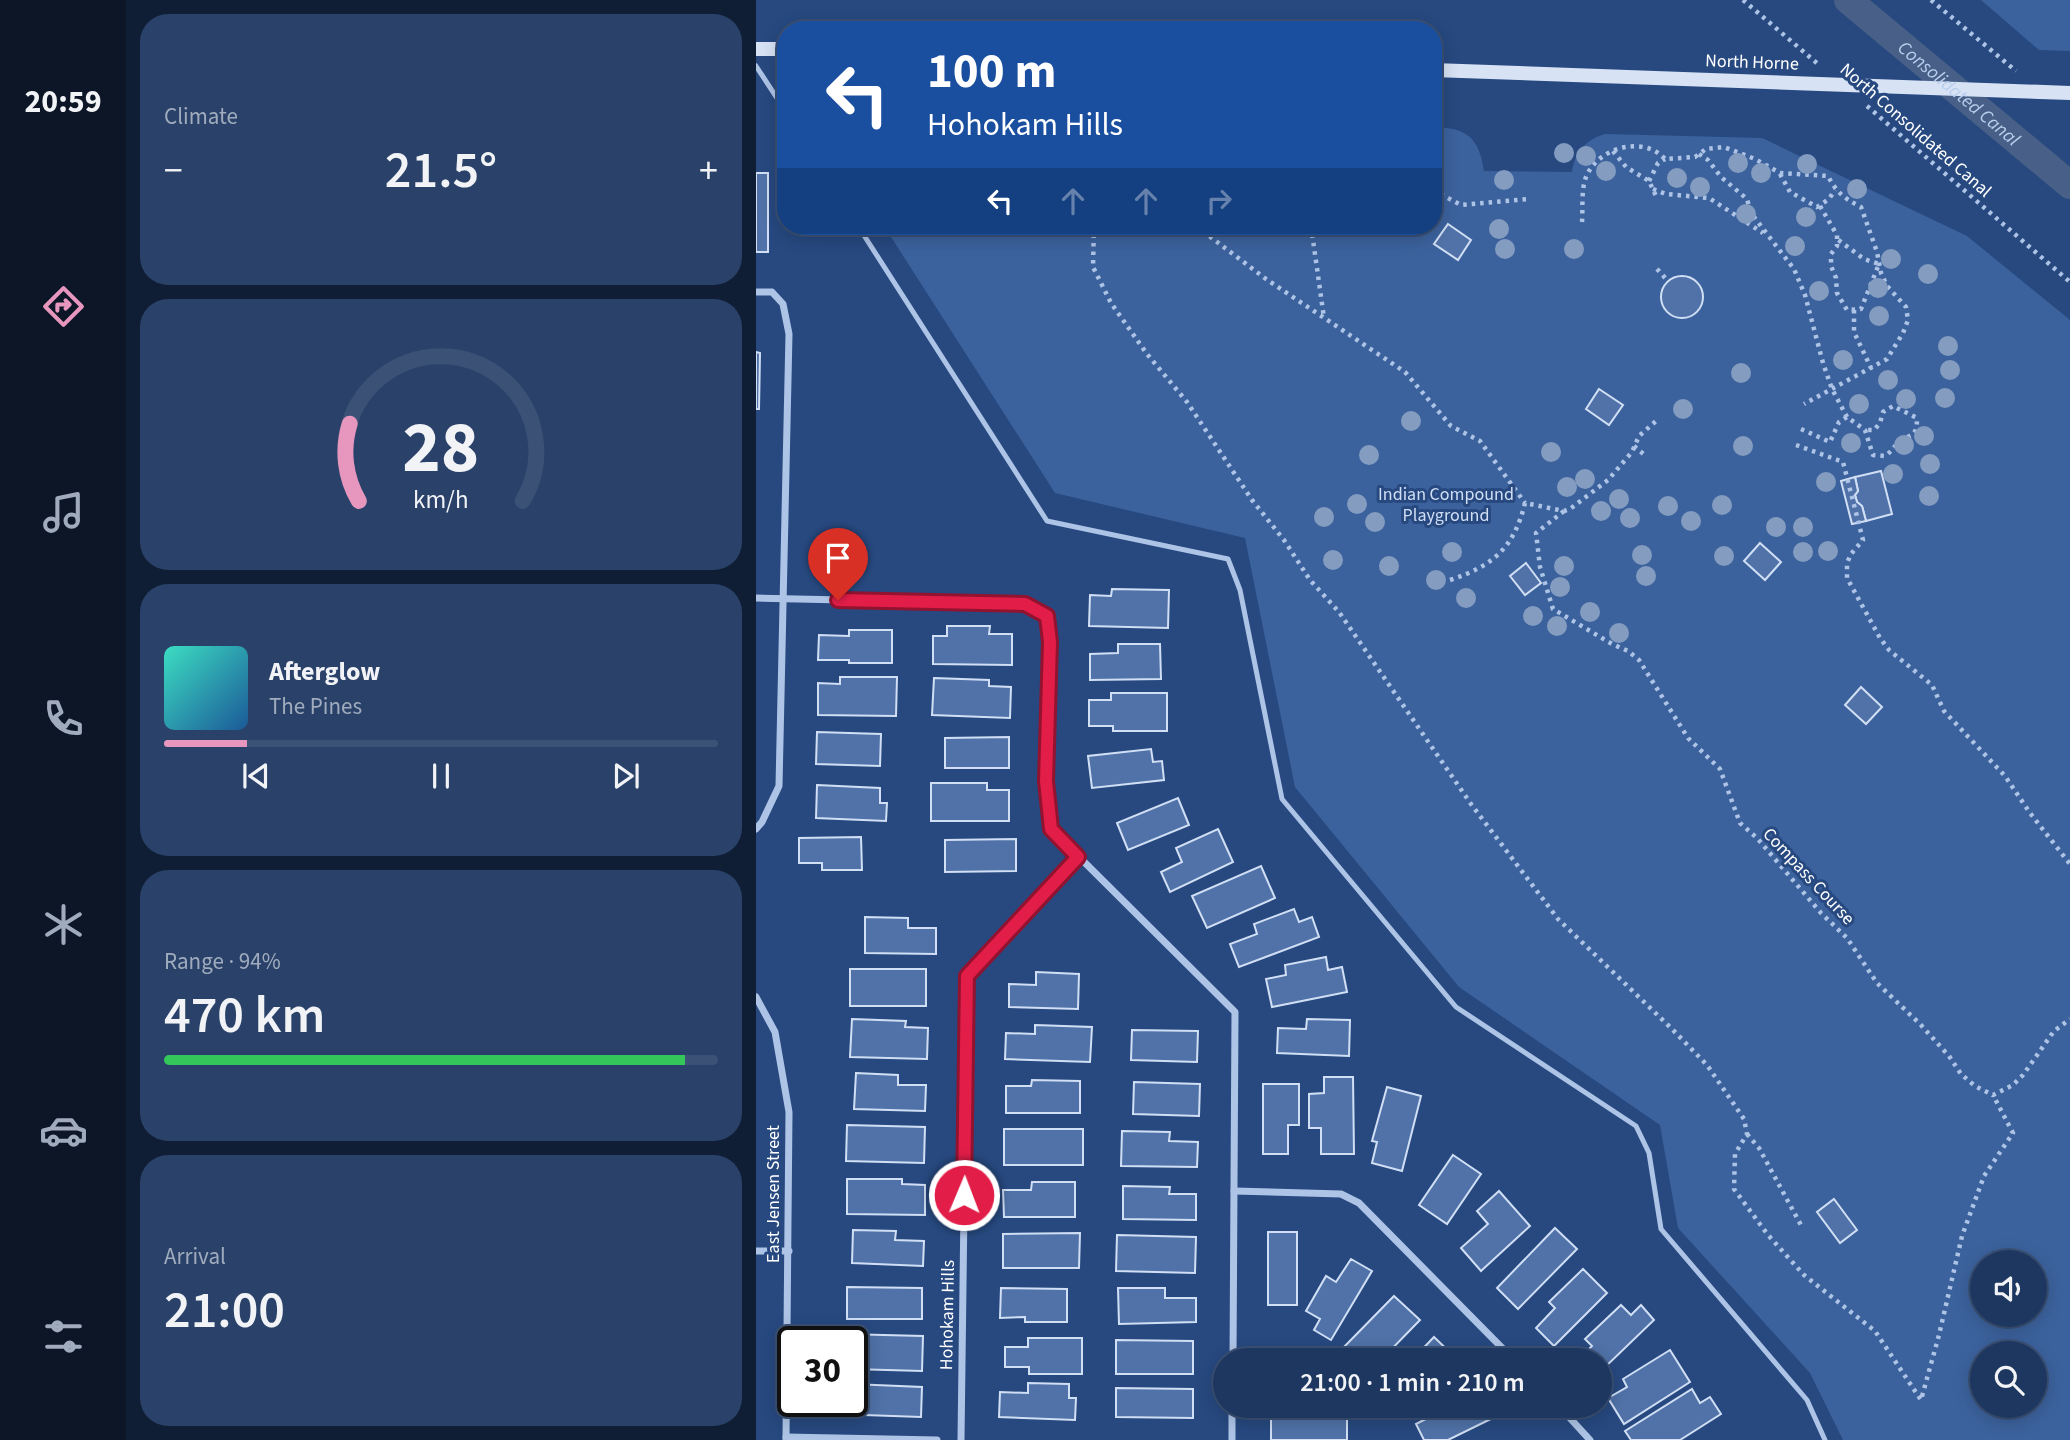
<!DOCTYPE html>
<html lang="en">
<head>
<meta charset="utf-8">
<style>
	body { margin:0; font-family:"Source Sans 3",sans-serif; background:#2a4269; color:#f1f3f6; height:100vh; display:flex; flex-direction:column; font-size:26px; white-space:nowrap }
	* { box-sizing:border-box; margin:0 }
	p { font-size:23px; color:#a0acbd }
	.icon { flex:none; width:38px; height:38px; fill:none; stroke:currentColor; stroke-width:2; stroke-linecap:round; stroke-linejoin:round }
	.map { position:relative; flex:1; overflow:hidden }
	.panel { display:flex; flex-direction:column; gap:14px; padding:14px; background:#101e35; width:630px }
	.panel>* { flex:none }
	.guide { position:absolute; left:21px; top:21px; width:665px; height:214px; border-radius:28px; box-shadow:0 4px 18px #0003,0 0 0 2px #3b5175; background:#1a4fa0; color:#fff; overflow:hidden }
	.fabs { position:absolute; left:1214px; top:1250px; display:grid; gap:14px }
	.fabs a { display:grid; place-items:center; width:77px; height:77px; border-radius:50%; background:#1d3760; box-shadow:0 4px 18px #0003,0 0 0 2px #3b5175; font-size:35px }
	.speed { position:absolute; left:21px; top:1326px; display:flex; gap:14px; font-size:35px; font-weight:700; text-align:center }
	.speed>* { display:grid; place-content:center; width:91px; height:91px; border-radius:50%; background:#1d3760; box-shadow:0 4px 18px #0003,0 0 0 2px #3b5175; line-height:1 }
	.speed .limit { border:4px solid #111; border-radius:10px; background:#fff; color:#111 }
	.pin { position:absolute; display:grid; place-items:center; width:60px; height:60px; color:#fff; margin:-72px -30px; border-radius:50% 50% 50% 0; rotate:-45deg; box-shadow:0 0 7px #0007 }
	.pin .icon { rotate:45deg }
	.me { position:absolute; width:77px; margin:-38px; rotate:1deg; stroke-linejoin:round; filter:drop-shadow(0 0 5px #0008) }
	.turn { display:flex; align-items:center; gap:24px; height:147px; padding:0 35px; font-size:32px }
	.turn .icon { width:91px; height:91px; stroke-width:2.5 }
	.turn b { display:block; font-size:49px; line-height:60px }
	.lanes { display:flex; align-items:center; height:66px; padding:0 35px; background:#0003; justify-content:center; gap:35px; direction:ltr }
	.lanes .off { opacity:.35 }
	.big { font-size:52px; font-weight:600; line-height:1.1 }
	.panel .widget { flex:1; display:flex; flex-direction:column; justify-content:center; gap:10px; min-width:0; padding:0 24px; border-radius:28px; background:#2a4269 }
	.panel .dial { align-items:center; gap:0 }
	.dial svg { height:182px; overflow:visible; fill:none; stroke:#3b5175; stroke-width:7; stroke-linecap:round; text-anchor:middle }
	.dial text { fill:#f1f3f6; stroke:none }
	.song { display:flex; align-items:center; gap:21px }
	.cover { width:84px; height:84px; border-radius:10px; background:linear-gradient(135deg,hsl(170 70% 55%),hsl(210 70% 35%)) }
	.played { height:7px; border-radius:4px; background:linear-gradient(90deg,#e797bd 15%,#3b5175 15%) }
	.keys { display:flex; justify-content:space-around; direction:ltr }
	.heat { display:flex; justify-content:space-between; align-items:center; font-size:38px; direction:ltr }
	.charge { height:10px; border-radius:5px; background:linear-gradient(90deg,#34c759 94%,#3b5175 0) }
	.trip { position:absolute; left:457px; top:1348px; width:399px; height:70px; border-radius:35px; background:#1d3760; box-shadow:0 4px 18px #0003,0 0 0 2px #3b5175; font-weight:600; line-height:70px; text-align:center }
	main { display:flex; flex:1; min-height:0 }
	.tab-bar { display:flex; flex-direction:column; width:126px; justify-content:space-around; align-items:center; background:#0c1626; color:#a0acbd }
	.tab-bar .icon { width:49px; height:49px }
	.tab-bar .current { color:#e797bd }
	.tab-bar b { font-size:32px; color:#f1f3f6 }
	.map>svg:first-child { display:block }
	.green { fill:#3c629d; fill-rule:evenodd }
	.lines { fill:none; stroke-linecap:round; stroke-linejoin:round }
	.canal { stroke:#486087; stroke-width:28 }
	.building { fill:#5072a8; stroke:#d1dff5; stroke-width:2 }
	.path { stroke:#aec4e6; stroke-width:4.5; stroke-dasharray:3.5 5; stroke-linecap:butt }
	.lane { stroke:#aec4e6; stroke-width:5 }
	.street { stroke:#aec4e6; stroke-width:7 }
	.secondary { stroke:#d7e3f5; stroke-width:14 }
	.tree { fill:#849cc0 }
	.route-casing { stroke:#92132f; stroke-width:18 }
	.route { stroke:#e11d48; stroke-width:12 }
	.labels { text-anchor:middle; stroke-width:6; stroke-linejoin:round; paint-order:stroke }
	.street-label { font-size:18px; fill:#fff; stroke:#274980 }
	.park-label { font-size:18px; fill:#d1dff5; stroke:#274980 }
	.water-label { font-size:19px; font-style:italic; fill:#baceed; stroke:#274980 }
</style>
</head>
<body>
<main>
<nav class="tab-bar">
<b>20:59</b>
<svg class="icon current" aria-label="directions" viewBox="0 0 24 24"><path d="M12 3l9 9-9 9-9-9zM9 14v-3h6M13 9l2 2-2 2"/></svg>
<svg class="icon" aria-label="music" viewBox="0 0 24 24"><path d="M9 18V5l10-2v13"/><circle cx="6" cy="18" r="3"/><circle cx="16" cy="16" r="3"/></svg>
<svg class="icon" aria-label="phone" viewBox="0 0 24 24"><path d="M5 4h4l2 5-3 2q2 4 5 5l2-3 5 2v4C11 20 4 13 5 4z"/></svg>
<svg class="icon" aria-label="climate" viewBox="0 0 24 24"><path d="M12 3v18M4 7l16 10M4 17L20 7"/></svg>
<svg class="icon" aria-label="car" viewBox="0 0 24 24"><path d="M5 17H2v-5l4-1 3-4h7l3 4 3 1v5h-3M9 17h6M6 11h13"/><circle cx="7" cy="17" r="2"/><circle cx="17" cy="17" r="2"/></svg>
<svg class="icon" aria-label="filters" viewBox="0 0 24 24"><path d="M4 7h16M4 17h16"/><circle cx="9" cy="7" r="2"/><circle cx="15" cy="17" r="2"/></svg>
</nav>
<section class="panel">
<div class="widget"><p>Climate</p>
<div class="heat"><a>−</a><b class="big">21.5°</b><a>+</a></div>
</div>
<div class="widget dial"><svg viewBox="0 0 100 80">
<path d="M14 69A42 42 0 1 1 86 69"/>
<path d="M14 69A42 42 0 0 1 10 35" stroke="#e797bd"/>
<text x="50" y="56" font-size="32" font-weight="700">28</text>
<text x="50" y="72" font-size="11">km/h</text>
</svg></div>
<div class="widget">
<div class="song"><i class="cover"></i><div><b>Afterglow</b><p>The Pines</p></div></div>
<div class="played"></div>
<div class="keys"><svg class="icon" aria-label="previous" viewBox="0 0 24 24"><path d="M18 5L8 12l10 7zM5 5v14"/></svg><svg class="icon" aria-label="pause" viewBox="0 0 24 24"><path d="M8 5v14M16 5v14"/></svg><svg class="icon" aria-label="next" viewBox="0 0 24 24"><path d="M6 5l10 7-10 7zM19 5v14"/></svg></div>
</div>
<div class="widget"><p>Range · 94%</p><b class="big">470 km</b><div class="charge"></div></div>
<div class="widget"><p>Arrival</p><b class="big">21:00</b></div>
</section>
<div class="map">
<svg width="1314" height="1440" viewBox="0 0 1314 1440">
	<rect width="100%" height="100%" fill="#274980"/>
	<g class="green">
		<path d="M1225,0h89v51l-31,-1z"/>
		<path d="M677,127c34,1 46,10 51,44l88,1c3,-20 13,-32 33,-38l157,4 205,98 103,84v1120h-227l-33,-67 -132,-145 -18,-103 -201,-138 -164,-200 -50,-249 -190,-45 -171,-267h549zM1227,1262h52v52h-52zM1227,1353h52v52h-52z"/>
	</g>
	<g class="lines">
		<path class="canal" id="s1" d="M1092,0l222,185"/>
	</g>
	<g class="building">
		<rect x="0" y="173" width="12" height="79"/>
		<path d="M692,224l23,16 -13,20 -24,-16z"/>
		<circle cx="926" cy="297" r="21"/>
		<path d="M0,352l4,1 -1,56h-3z"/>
		<path d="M843,389l24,16 -14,20 -23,-16z"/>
		<path d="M1125,471l11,43 -26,7 -4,-15 -5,-4 -2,-7 3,-4 -3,-14z"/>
		<path d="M1099,477l3,14 -3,4 2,7 5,4 4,15 -14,3 -11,-43z"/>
		<path d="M1004,543l21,19 -16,18 -21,-19z"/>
		<path d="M770,563l15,20 -16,12 -15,-19z"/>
		<path d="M356,589l57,1 -1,38 -79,-2 1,-31 21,1z"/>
		<path d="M191,626h43l-1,8h23v31l-79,-1v-28h14z"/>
		<path d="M93,630h43v33h-43v-3h-31l1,-25 30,1z"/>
		<path d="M362,644h42l1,35 -71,1v-26l28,-1z"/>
		<path d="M84,677h57l-1,39 -78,-1v-32l22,1z"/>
		<path d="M178,678l55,2v6l22,1 -1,31 -78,-3z"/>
		<path d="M1105,687l21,20 -16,17 -21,-19z"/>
		<path d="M355,693h56v38h-54v-5h-24v-26h22z"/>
		<path d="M61,732l64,2 -1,32 -64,-2z"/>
		<path d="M253,737v31h-64v-30z"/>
		<path d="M395,749l2,13 9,-1 2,19 -72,8 -4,-32z"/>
		<path d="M175,783h56v7h22v31h-78z"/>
		<path d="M61,785l63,3v15h7l-1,18 -70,-3z"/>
		<path d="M422,798l11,27 -61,25 -11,-27z"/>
		<path d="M462,829l15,33 -63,30 -9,-20 21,-10 -6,-14z"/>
		<path d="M105,837l1,33h-40v-7h-23v-25z"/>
		<path d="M260,839v32l-71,1v-32z"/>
		<path d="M505,866l14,32 -68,30 -15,-32z"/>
		<path d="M538,909l5,13 13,-5 7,20 -80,30 -9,-23 27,-10 -3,-10z"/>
		<path d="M109,917l43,1v10h28v26l-71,-1z"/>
		<path d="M570,957l2,13 14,-3 5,25 -75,15 -6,-28 20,-4 -1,-10z"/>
		<rect x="94" y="969" width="76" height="37"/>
		<path d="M280,972l43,2 -1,35 -69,-2v-23l27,1z"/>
		<path d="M96,1019l54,2 -1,6 23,1 -1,31 -77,-2z"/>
		<path d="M551,1019l43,1 -1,36 -72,-3 1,-25 28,1z"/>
		<path d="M279,1025l57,2 -2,35 -85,-3 1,-26 29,1z"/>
		<path d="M376,1030l66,1 -1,31 -66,-2z"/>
		<path d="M100,1073l42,2v10h28l-1,26 -71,-2z"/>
		<path d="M568,1077h29l1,77h-33v-26h-12v-34l15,-1z"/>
		<path d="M276,1080l48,1v32h-74v-27h25z"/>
		<path d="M378,1082l66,2 -1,32 -66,-2z"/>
		<path d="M507,1084h36v41h-11v29h-25z"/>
		<path d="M631,1087l34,9 -19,75 -30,-8 5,-21 -5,-1z"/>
		<path d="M91,1125l78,2 -1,36 -78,-2z"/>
		<rect x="248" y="1129" width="79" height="36"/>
		<path d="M366,1131l48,1 -1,9 29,1 -1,25 -76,-1z"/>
		<path d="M697,1155l28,19 -34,50 -28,-19z"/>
		<path d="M91,1179h55v5l23,1v30l-78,-1z"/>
		<path d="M276,1182h43v35h-71l-1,-27h28z"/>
		<path d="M367,1186l47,1 -1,7h27v26l-73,-1z"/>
		<path d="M743,1191l31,35 -49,45 -20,-23 27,-24 -11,-13z"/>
		<path d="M1078,1199l23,31 -17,13 -23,-31z"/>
		<path d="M799,1228l22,21 -59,60 -21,-21z"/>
		<path d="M97,1230l43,1 -1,9 29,1 -1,25 -71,-3z"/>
		<rect x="512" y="1232" width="29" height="73"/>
		<path d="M324,1233l-1,35h-76v-34z"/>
		<path d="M361,1235l79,2 -1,36 -79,-2z"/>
		<path d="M595,1259l21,12 -41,69 -17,-10 6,-11 -14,-8 20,-35 10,6z"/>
		<path d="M827,1269l24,24 -53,53 -18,-18 19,-20 -6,-6z"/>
		<path d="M91,1287l75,1v31h-75z"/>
		<path d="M245,1288l66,1v33h-42v-5l-25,1z"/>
		<path d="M362,1288h47v10h31v24l-77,2z"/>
		<path d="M638,1296l26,24 -39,40h-32l-9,-9z"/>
		<path d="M865,1305l10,10 10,-10 13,15 -54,52v-12h-22l14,-14 -7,-7z"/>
		<path d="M88,1334l79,2 -1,35 -70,-2v-27h-8z"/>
		<path d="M678,1337l22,21 -44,2z"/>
		<path d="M272,1338h54v36h-53v-7h-24v-20h23z"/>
		<path d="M360,1340l77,1v33h-77z"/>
		<path d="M914,1350l20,32 -66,42 -16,-26 19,-11 -4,-8z"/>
		<path d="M272,1383l41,1v14h7l-1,22 -76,-3 1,-25 28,1z"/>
		<path d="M96,1384l70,3 -1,30 -85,-3 1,-12h15z"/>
		<path d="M360,1388l77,1v29l-77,-1z"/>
		<path d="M936,1389l8,14 10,-6 11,17 -41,26h-49l-6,-9z"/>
		<path d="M697,1405h41l5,10 -51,25h-24l-8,-16z"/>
		<path d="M515,1417l76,1v22h-76z"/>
	</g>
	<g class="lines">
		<g class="path">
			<path d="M987,0l75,64"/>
			<path d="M1175,0l85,71"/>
			<path d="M1111,106l203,176"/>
			<path d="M857,151l13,16 23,14 7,15"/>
			<path d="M943,154l9,6 13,17 26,22 4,14 43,56 11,26 18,68 9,26 15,28"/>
			<path d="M1024,174l10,18 27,15 12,-8 6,-9"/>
			<path d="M893,181l9,-18 7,-4"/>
			<path d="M897,189l13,5 43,4 54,35"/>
			<path d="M677,190l28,15 67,-6"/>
			<path d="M1064,206l17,29v11l-6,8v12l5,12 1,15 10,17 14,-1 18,-45 -15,-5 -27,-20"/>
			<path d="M826,222c1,-14 -1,-32 4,-45 12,-30 58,-42 79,-18l30,-2 11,-8 18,-2 31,12 25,14 48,3c8,16 17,23 33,31l16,45 4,21 6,13 19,21 2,13 -5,13 -16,26 -83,45"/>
			<path d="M338,226l-1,41 18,36 36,51 40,48 65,98 32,40 26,40 29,32 132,192 87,115 113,109 36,37 37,54 3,15 -12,20 -1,35 34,46 36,40 71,56 46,69 18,-65 23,-99 22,-60 29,-43 -20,-38"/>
			<path d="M440,226l70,53 139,93 46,54 29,15 45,62"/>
			<path d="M555,226l13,92"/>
			<path d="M901,269l10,11"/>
			<path d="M1098,310v22l17,36"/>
			<path d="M1045,429l29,13 9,-20 8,-5 18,13 8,25 12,1c6,-4 8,-8 13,-13 12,-11 19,-3 19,-25l-24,-12 -10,6 -3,11 -6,7h-9"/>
			<path d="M1040,445l47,17 20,78 -12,14 -4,9v15l33,60 9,12 43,35 12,26 61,65 25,37 40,51"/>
			<path d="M878,446l13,11"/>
			<path d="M808,511l-28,22 4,34 13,42 59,35 16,7 11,9 49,78 32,31 20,54 17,15 64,75 26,25 30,45 43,41 29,32 12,18 14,12 18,9 20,-10 10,-10 31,-44 16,-12"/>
			<path d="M694,580c43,-14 64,-32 75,-77l39,8 6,-2 38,-29 24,-28 7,-16 17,-15"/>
			<path d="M991,1134l12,14 43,79"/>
		</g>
		<g class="lane">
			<path d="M0,66l30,46"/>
			<path d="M102,226l189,295 181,38 12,31 42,209 174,208 180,119 13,27 12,76 146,171 18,40"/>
		</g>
		<g class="street">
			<path d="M0,292h16l11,12 6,30 -10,452 -17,36 -6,7"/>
			<path d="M0,598l269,6 22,12 3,26 -4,139 5,48 184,183 -2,348"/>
			<path d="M0,997l19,35 14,80 -3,328"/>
			<path d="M478,1191l107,3 18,9 155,157"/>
			<path d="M0,1251h33"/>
			<path d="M802,1405l32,35"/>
			<path d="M30,1437l151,3"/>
			<path d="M205,1440l6,-464 111,-119"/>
			<path d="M476,1440v-35"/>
		</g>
		<g class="secondary">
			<path d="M0,49h30"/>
			<path d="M677,70l637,23"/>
		</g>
	</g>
	<g class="tree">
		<circle cx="808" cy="153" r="10"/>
		<circle cx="830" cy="156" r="10"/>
		<circle cx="982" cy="163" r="10"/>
		<circle cx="1051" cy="164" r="10"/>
		<circle cx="850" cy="171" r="10"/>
		<circle cx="1005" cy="173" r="10"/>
		<circle cx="921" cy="178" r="10"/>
		<circle cx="748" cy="180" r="10"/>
		<circle cx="944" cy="187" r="10"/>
		<circle cx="1101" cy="189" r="10"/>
		<circle cx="990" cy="214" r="10"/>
		<circle cx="1050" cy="217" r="10"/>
		<circle cx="743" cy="229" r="10"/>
		<circle cx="1039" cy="246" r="10"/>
		<circle cx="749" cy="249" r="10"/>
		<circle cx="818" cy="249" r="10"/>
		<circle cx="1135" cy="259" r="10"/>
		<circle cx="1172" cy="274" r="10"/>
		<circle cx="1122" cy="288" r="10"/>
		<circle cx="1063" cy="291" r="10"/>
		<circle cx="1123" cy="316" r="10"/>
		<circle cx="1192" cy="346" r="10"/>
		<circle cx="1087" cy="360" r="10"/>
		<circle cx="1194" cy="370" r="10"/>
		<circle cx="985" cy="373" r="10"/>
		<circle cx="1132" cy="380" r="10"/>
		<circle cx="1189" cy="398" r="10"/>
		<circle cx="1150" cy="399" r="10"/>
		<circle cx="1103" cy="404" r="10"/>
		<circle cx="927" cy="409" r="10"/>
		<circle cx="655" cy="421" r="10"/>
		<circle cx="1168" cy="436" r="10"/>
		<circle cx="1095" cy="443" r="10"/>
		<circle cx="1148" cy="445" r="10"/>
		<circle cx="987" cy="446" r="10"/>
		<circle cx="795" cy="452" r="10"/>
		<circle cx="613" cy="455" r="10"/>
		<circle cx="1174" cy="464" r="10"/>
		<circle cx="1137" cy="474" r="10"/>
		<circle cx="829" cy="479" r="10"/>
		<circle cx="1070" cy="482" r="10"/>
		<circle cx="811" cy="487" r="10"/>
		<circle cx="1173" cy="496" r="10"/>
		<circle cx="863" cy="499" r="10"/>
		<circle cx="601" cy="504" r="10"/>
		<circle cx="966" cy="505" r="10"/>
		<circle cx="912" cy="506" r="10"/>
		<circle cx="845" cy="511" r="10"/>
		<circle cx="568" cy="517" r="10"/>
		<circle cx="874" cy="518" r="10"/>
		<circle cx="935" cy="521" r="10"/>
		<circle cx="619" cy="522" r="10"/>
		<circle cx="1020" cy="527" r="10"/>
		<circle cx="1047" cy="527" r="10"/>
		<circle cx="1072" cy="551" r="10"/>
		<circle cx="696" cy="552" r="10"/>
		<circle cx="1047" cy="552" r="10"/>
		<circle cx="886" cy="555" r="10"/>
		<circle cx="968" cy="556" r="10"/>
		<circle cx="577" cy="560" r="10"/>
		<circle cx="633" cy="566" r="10"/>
		<circle cx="808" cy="566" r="10"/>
		<circle cx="890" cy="576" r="10"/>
		<circle cx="680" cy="580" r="10"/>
		<circle cx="804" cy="587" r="10"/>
		<circle cx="710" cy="598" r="10"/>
		<circle cx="834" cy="612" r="10"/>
		<circle cx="777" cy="616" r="10"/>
		<circle cx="801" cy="626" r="10"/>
		<circle cx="863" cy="633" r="10"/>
	</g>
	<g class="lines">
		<defs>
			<path id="route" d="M82,600l187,4 22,12 3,26 -4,139 5,48 27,28 -111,119 -3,219"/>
		</defs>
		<use href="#route" class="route-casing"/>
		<use href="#route" class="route"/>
	</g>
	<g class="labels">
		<g class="street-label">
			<text transform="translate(996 62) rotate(2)" y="6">North Horne</text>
			<text transform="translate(1160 130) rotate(41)" y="6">North Consolidated Canal</text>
			<text transform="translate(1053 876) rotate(47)" y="6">Compass Course</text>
			<text transform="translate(17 1194) rotate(-90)" y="6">East Jensen Street</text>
			<text transform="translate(191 1315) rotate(-89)" y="6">Hohokam Hills</text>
		</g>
		<g class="park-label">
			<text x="690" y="500">Indian Compound<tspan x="690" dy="21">Playground</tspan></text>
		</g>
		<g class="water-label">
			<text dy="7" stroke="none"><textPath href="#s1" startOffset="145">Consolidated Canal</textPath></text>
		</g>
	</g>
</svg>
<div class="fabs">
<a><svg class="icon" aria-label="sound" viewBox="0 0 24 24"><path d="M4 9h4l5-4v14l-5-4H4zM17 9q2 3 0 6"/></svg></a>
<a><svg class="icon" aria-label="search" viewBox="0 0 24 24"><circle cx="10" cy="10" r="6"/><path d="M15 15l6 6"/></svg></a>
</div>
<div class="speed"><div class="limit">30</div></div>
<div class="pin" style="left:82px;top:600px;background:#d93025"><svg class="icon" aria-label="arrive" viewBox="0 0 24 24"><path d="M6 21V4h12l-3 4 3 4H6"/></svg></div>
<svg class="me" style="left:208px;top:1195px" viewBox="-20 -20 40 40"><circle r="17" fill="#e11d48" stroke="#fff" stroke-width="3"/><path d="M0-11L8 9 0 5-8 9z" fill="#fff"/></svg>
<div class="trip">21:00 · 1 min · 210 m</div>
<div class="guide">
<div class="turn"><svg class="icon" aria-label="left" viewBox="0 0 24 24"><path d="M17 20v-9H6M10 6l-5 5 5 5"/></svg><div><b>100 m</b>Hohokam Hills</div></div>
<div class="lanes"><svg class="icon" aria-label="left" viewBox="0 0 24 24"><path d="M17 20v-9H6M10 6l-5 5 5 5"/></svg><svg class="icon off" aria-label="ahead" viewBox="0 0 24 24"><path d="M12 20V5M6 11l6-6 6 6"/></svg><svg class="icon off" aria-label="ahead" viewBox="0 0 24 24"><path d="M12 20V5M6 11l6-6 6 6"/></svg><svg class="icon off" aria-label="right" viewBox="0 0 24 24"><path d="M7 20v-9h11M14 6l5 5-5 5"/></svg></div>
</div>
</div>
</main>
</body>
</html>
